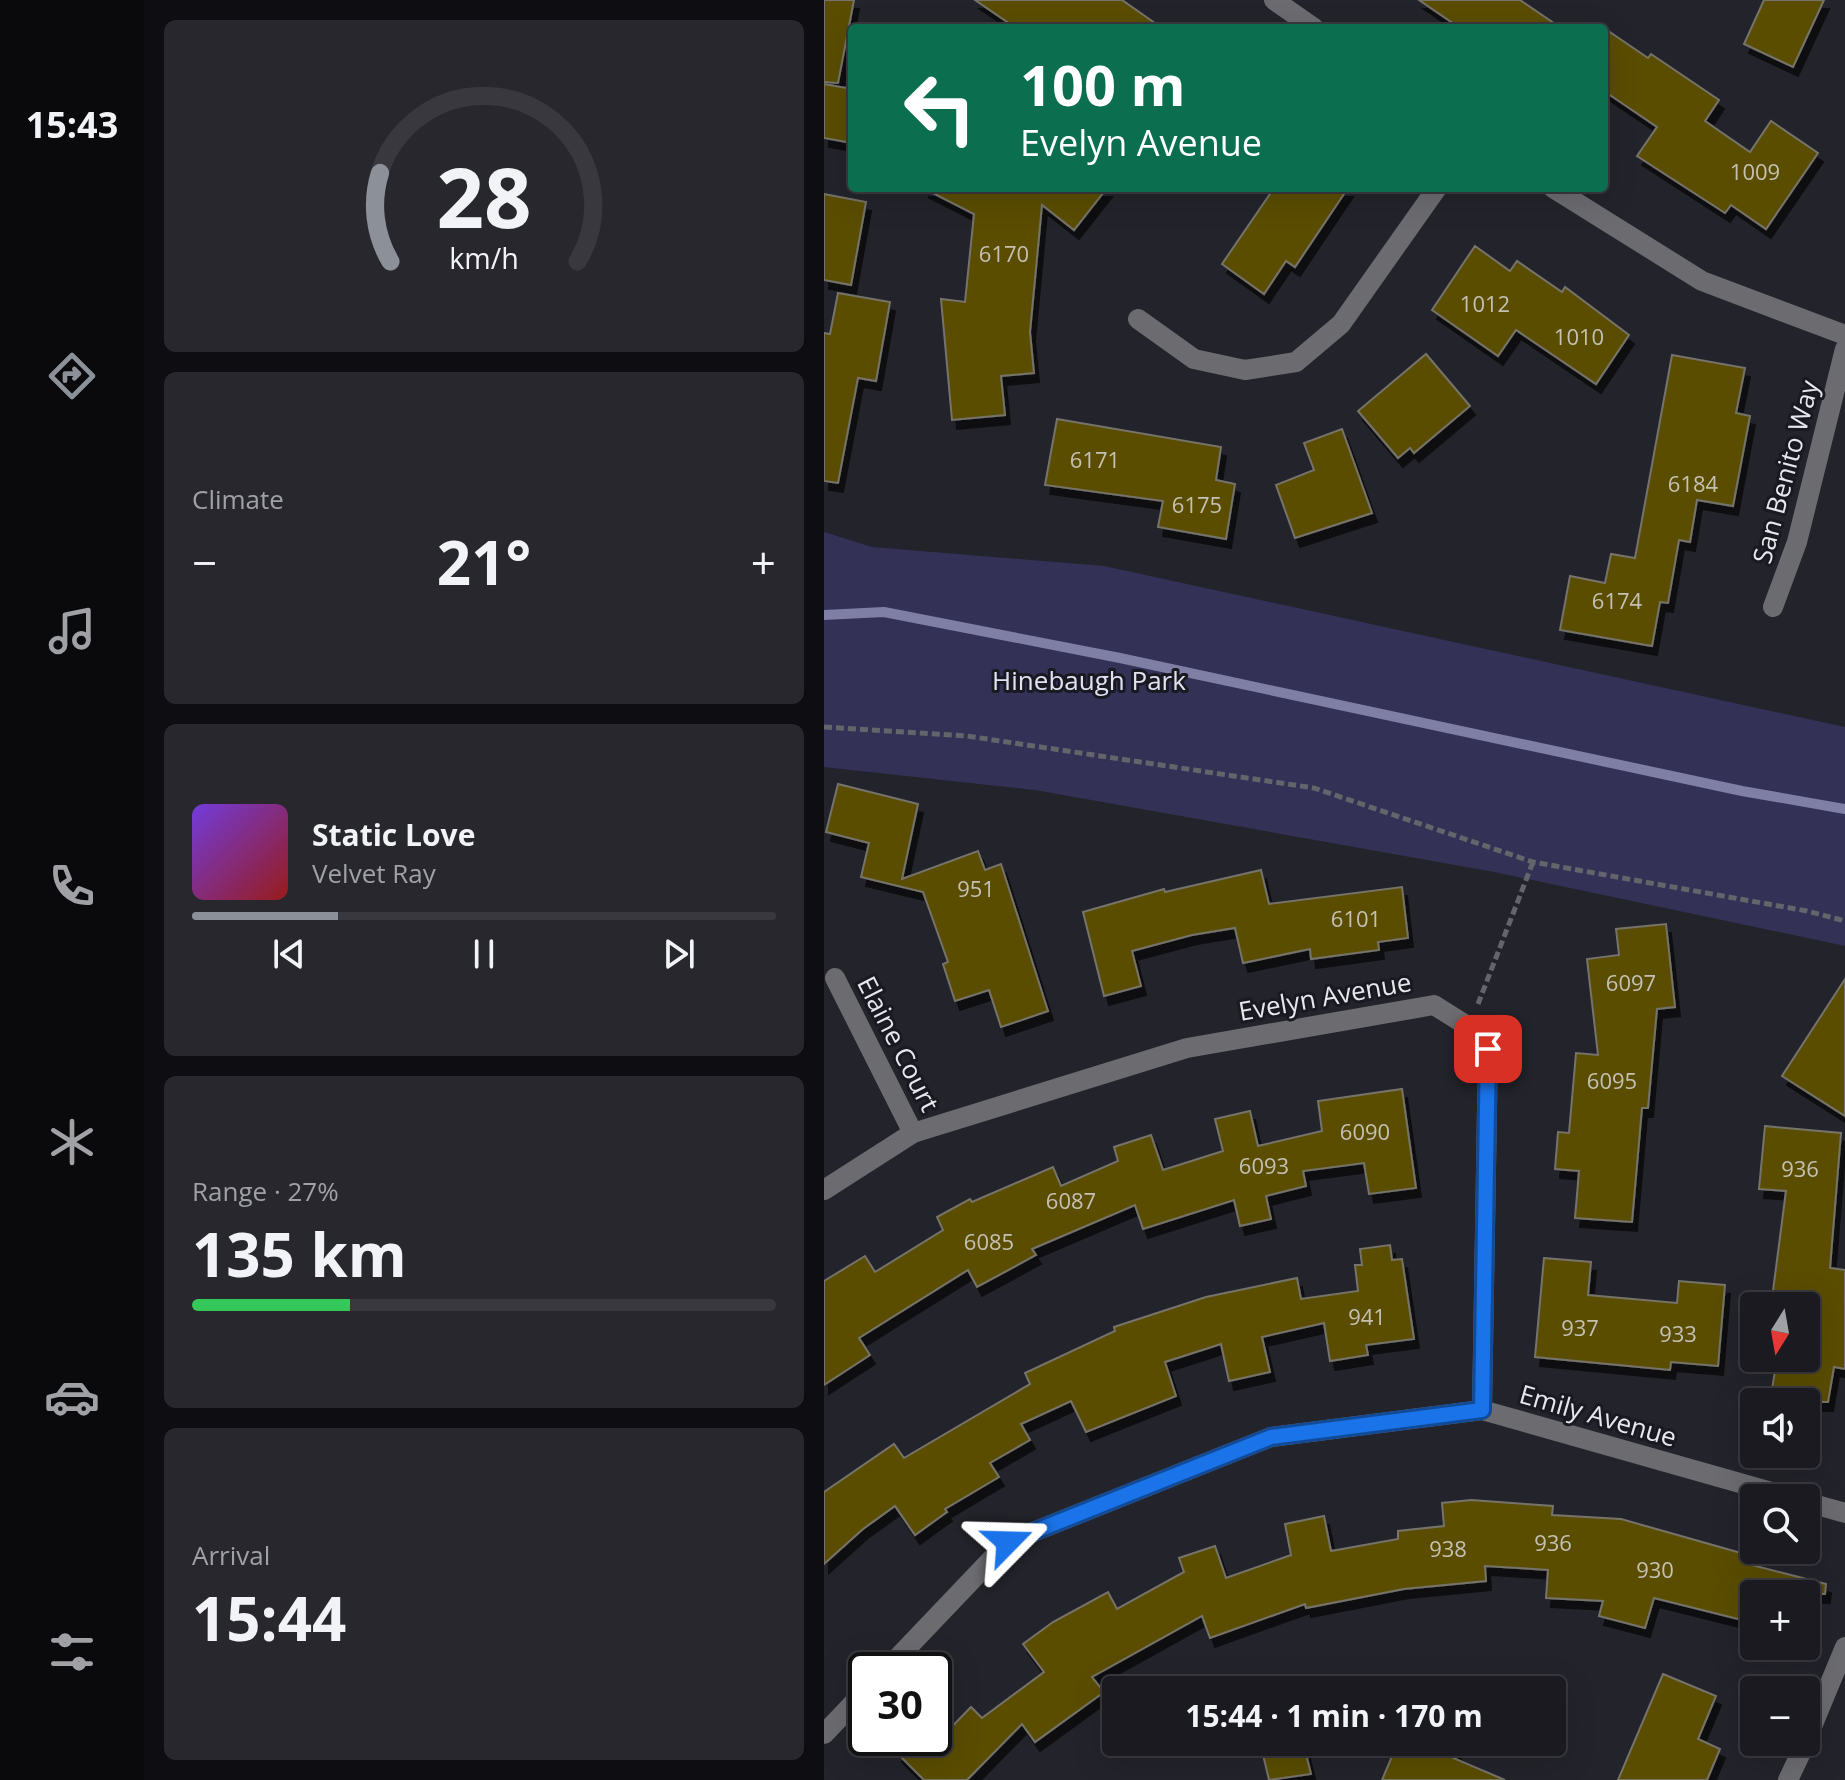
<!DOCTYPE html>
<html lang="en">
<head>
<meta charset="utf-8">
<style>
	body { margin:0; font-family:"Open Sans",sans-serif; background:#27272d; color:#f1f3f6; height:100vh; display:flex; flex-direction:column; font-size:30px; white-space:nowrap }
	* { box-sizing:border-box; margin:0 }
	p { font-size:26px; color:#9fa1a5 }
	.icon { flex:none; width:44px; height:44px; fill:none; stroke:currentColor; stroke-width:2; stroke-linecap:round; stroke-linejoin:round }
	.map { position:relative; flex:1; overflow:hidden }
	.details { display:flex; flex-direction:column; gap:20px; padding:20px; background:#0e0e12; width:680px }
	.details>* { flex:none }
	.hud { position:absolute; left:24px; top:24px; width:760px; height:168px; border-radius:8px; box-shadow:0 8px 32px #0002,0 0 0 2px #38383e; background:#0b6e4f; color:#fff; overflow:hidden }
	.needle { width:52px; rotate:191deg }
	.fabs { position:absolute; left:916px; top:1292px; display:grid; gap:16px }
	.fabs a { display:grid; place-items:center; width:80px; height:80px; border-radius:8px; background:#1a1a20; box-shadow:0 8px 32px #0002,0 0 0 2px #38383e; font-size:40px }
	.speed { position:absolute; left:24px; top:1652px; display:flex; gap:16px; font-size:40px; font-weight:700; text-align:center }
	.speed>* { display:grid; place-content:center; width:104px; height:104px; border-radius:50%; background:#1a1a20; box-shadow:0 8px 32px #0002,0 0 0 2px #38383e; line-height:1 }
	.speed .limit { border:4px solid #111; border-radius:12px; background:#fff; color:#111 }
	.pin { position:absolute; display:grid; place-items:center; width:68px; height:68px; color:#fff; margin:-34px; border-radius:16px; box-shadow:0 4px 12px #0006 }
	.me { position:absolute; width:88px; margin:-44px; rotate:68deg; stroke-linejoin:round; filter:drop-shadow(0 0 6px #0008) }
	.turn { display:flex; align-items:center; gap:28px; height:168px; padding:0 40px; font-size:36px }
	.turn .icon { width:104px; height:104px; stroke-width:2.5 }
	.turn b { display:block; font-size:56px; line-height:68px }
	.big { font-size:60px; font-weight:700; line-height:1.1 }
	.details .card { flex:1; display:flex; flex-direction:column; justify-content:center; gap:12px; min-width:0; padding:0 28px; border-radius:12px; background:#27272d }
	.details .dial { align-items:center; gap:0 }
	.dial svg { height:208px; overflow:visible; fill:none; stroke:#38383e; stroke-width:7; stroke-linecap:round; text-anchor:middle }
	.dial text { fill:#f1f3f6; stroke:none }
	.song { display:flex; align-items:center; gap:24px }
	.cover { width:96px; height:96px; border-radius:12px; background:linear-gradient(135deg,hsl(260 70% 55%),hsl(0 70% 35%)) }
	.played { height:8px; border-radius:4px; background:linear-gradient(90deg,#8c9099 25%,#38383e 25%) }
	.keys { display:flex; justify-content:space-around; direction:ltr }
	.heat { display:flex; justify-content:space-between; align-items:center; font-size:44px; direction:ltr }
	.charge { height:12px; border-radius:6px; background:linear-gradient(90deg,#34c759 27%,#38383e 0) }
	.trip { position:absolute; left:278px; top:1676px; width:464px; height:80px; border-radius:8px; background:#1a1a20; box-shadow:0 8px 32px #0002,0 0 0 2px #38383e; font-weight:700; line-height:80px; text-align:center }
	main { display:flex; flex:1; min-height:0 }
	.menu { display:flex; flex-direction:column; width:144px; justify-content:space-around; align-items:center; background:#0a0a0d; color:#9fa1a5 }
	.menu .icon { width:56px; height:56px }
	.menu .active { color:#8c9099 }
	.menu b { font-size:36px; color:#f1f3f6 }
	.map>svg:first-child { display:block }
	.green { fill:#333156 }
	.lines { fill:none; stroke-linecap:round; stroke-linejoin:round }
	.stream { stroke:#7f7ea5; stroke-width:10 }
	.building { fill:#5a4d04; stroke:#75736a; stroke-width:2; filter:url(#shadow) }
	.path { stroke:#64646b; stroke-width:5; stroke-dasharray:8 4; stroke-linecap:butt }
	.minor { stroke:#6c6c70; stroke-width:20 }
	.route-casing { stroke:#114b97; stroke-width:20 }
	.route { stroke:#1a73e8; stroke-width:14 }
	.labels { text-anchor:middle; stroke-width:6; stroke-linejoin:round; paint-order:stroke }
	.number-label { font-size:22px; fill:#c4c0b3 }
	.street-label { font-size:26px; fill:#e7e7ed; stroke:#191921 }
	.park-label { font-size:26px; fill:#e0e1f2; stroke:#191921 }
</style>
</head>
<body>
<main>
<nav class="menu">
<b>15:43</b>
<svg class="icon active" aria-label="directions" viewBox="0 0 24 24"><path d="M12 3l9 9-9 9-9-9zM9 14v-3h6M13 9l2 2-2 2"/></svg>
<svg class="icon" aria-label="music" viewBox="0 0 24 24"><path d="M9 18V5l10-2v13"/><circle cx="6" cy="18" r="3"/><circle cx="16" cy="16" r="3"/></svg>
<svg class="icon" aria-label="phone" viewBox="0 0 24 24"><path d="M5 4h4l2 5-3 2q2 4 5 5l2-3 5 2v4C11 20 4 13 5 4z"/></svg>
<svg class="icon" aria-label="climate" viewBox="0 0 24 24"><path d="M12 3v18M4 7l16 10M4 17L20 7"/></svg>
<svg class="icon" aria-label="car" viewBox="0 0 24 24"><path d="M5 17H2v-5l4-1 3-4h7l3 4 3 1v5h-3M9 17h6M6 11h13"/><circle cx="7" cy="17" r="2"/><circle cx="17" cy="17" r="2"/></svg>
<svg class="icon" aria-label="filters" viewBox="0 0 24 24"><path d="M4 7h16M4 17h16"/><circle cx="9" cy="7" r="2"/><circle cx="15" cy="17" r="2"/></svg>
</nav>
<section class="details">
<div class="card dial"><svg viewBox="0 0 100 80">
<path d="M14 69A42 42 0 1 1 86 69"/>
<path d="M14 69A42 42 0 0 1 10 35" stroke="#8c9099"/>
<text x="50" y="56" font-size="32" font-weight="700">28</text>
<text x="50" y="72" font-size="11">km/h</text>
</svg></div>
<div class="card"><p>Climate</p>
<div class="heat"><a>−</a><b class="big">21°</b><a>+</a></div>
</div>
<div class="card">
<div class="song"><i class="cover"></i><div><b>Static Love</b><p>Velvet Ray</p></div></div>
<div class="played"></div>
<div class="keys"><svg class="icon" aria-label="previous" viewBox="0 0 24 24"><path d="M18 5L8 12l10 7zM5 5v14"/></svg><svg class="icon" aria-label="pause" viewBox="0 0 24 24"><path d="M8 5v14M16 5v14"/></svg><svg class="icon" aria-label="next" viewBox="0 0 24 24"><path d="M6 5l10 7-10 7zM19 5v14"/></svg></div>
</div>
<div class="card"><p>Range · 27%</p><b class="big">135 km</b><div class="charge"></div></div>
<div class="card"><p>Arrival</p><b class="big">15:44</b></div>
</section>
<div class="map">
<svg width="1021" height="1780" viewBox="0 0 1021 1780">
	<defs>
		<filter id="shadow"><feDropShadow dx="5" dy="9" stdDeviation="0" flood-color="#0009"/></filter>
	</defs>
	<rect width="100%" height="100%" fill="#23232b"/>
	<path class="green" d="M0,532l48,15 232,19 741,161v219l-351,-74 -459,-82 -211,-23z"/>
	<g class="lines">
		<path class="stream" d="M0,615l60,-3 236,46 622,133 103,18"/>
	</g>
	<g class="building">
		<path d="M0,0h30l-16,83 -14,-1z"/>
		<path d="M151,0h147l40,28h-146z"/>
		<path d="M595,0h101l41,28h-101z"/>
		<path d="M940,0h60l-31,67 -49,-23z"/>
		<path d="M780,28l44,30 3,-4 68,46 -14,21 45,31 21,-31 47,32 -52,76 -35,-24 -6,8 -88,-57 20,-29 -53,-36z"/>
		<path d="M0,84l28,5v54l-28,-5z"/>
		<path d="M99,188h184l-33,42 -32,-25 -12,127 4,41 -33,3 4,39 -53,5 -11,-121 24,3 9,-88z"/>
		<path d="M450,188h74l-53,79 -9,-6 -22,33 -42,-30z"/>
		<path d="M0,194l42,8 -15,83 -27,-5z"/>
		<path d="M651,246l35,25 7,-10 45,31 3,-5 64,48 -33,49 -80,-54 -18,26 -66,-46z"/>
		<path d="M14,293l52,9 -14,79 -18,-3 -20,105 -14,-2v-148l6,1z"/>
		<path d="M602,354l44,52 -56,47 -4,-5 -12,10 -40,-47z"/>
		<path d="M848,355l73,13 -9,45 14,3 -17,90 -36,-6 -7,42 -11,-2 -11,63 -8,-1 -8,44 -92,-16 10,-54 35,7 6,-29 24,4z"/>
		<path d="M233,419l164,28 -5,33 19,4 -9,55 -68,-12 5,-26 -118,-16z"/>
		<path d="M518,429l30,84 -77,25 -19,-53 38,-15 -10,-27z"/>
		<path d="M14,784l80,20 -16,75 76,-28 7,19 16,-6 47,147 -47,16 -12,-37 -34,11 -12,-37 5,-2 -25,-70 -62,-15 8,-34 -43,-11z"/>
		<path d="M437,870l8,34 133,-17 6,51 -30,4 1,8 -68,9 -1,-10 -67,14 -8,-35 -43,7 -60,16 9,35 -37,10 -21,-84 81,-23 1,3z"/>
		<path d="M842,924l9,83 -18,2 -9,99h-6l-10,114 -57,-4 4,-47 -24,-2 3,-37 11,1 7,-80 22,2 -11,-96 32,-4 -3,-26z"/>
		<path d="M1021,979v137l-63,-40z"/>
		<path d="M578,1089l14,99 -47,6 -5,-31 -61,8 3,15 -40,10 5,23 -31,7 -6,-26 -91,29 -8,-24 -103,44 4,6 -59,32 -9,-17 -109,68 11,17 -46,30v-104l41,-25 10,16 68,-42 -6,-13 33,-18 2,3 81,-35 8,19 57,-25 -4,-14 37,-12 12,35 60,-19 -8,-32 35,-8 8,35 64,-15 -4,-30z"/>
		<path d="M941,1126l76,7 -11,135 15,2v99l-11,-2 -6,35h-58l7,-44h29v-52h-35l15,-115 -27,-2z"/>
		<path d="M566,1245l2,15 10,-1 12,80 -48,6 2,10 -38,6 -6,-38 -62,14 8,35 -41,9 -8,-37 -56,18 11,34 -90,36 -15,-31 -50,23 9,16 -40,23 9,14 -54,32 2,3 -32,23 -20,-29 -32,23 -39,35v-72l70,-48 10,14 126,-74 -5,-11 90,-42 -1,-4 92,-30 91,-19 4,21 57,-8 -3,-26h7l-2,-16z"/>
		<path d="M720,1258l47,4 -3,33 89,8 2,-22 46,4 -7,81 -47,-4 -1,8 -135,-13z"/>
		<path d="M647,1500l82,6 -1,9 69,4 134,38 -3,8 74,19 -1,10h-71v29l-100,-25 -9,30 -46,-12 4,-15 -57,-3 2,-28 -63,-4 1,15 -82,8 -98,19 -1,-4 -95,34 -8,-22 -110,61 12,15 -69,50 -13,-18 -55,56h-43l-27,-27 16,-15 26,2 32,-33 11,11 62,-46 -21,-28 30,-22 55,-30 9,17 67,-37 -5,-14 36,-12 11,32 65,-23 -6,-31 39,-8 7,35 67,-12v-8l46,-5 -2,-23z"/>
		<path d="M839,1674l53,22 -18,43 22,10 -13,31h-89z"/>
		<path d="M436,1742h43l8,32 -42,6z"/>
		<path d="M574,1742h61l-6,16 52,22h-123z"/>
	</g>
	<g class="lines">
		<g class="path">
			<path d="M0,727l143,9 347,52 219,74 274,49 38,10"/>
			<path d="M654,1004l55,-142"/>
		</g>
		<g class="minor">
			<path d="M450,0l40,28"/>
			<path d="M729,188l149,93 143,54"/>
			<path d="M314,319l56,40 51,11 51,-8 45,-38 96,-136"/>
			<path d="M949,607l24,-65 48,-193"/>
			<path d="M11,978l78,155"/>
			<path d="M0,1190l89,-57 274,-85 247,-43 35,22 19,22 -6,361"/>
			<path d="M982,1502l39,11"/>
			<path d="M62,1670l122,-128 263,-105 211,-27 311,88"/>
			<path d="M0,1734l42,-44"/>
			<path d="M982,1741l39,-94"/>
			<path d="M964,1780l18,-38"/>
		</g>
	</g>
	<g class="lines">
		<defs>
			<path id="route" d="M184,1542l263,-105 211,-27 6,-361"/>
		</defs>
		<use href="#route" class="route-casing"/>
		<use href="#route" class="route"/>
	</g>
	<g class="labels">
		<g class="number-label">
			<text x="931" y="180">1009</text>
			<text x="180" y="262">6170</text>
			<text x="661" y="312">1012</text>
			<text x="755" y="345">1010</text>
			<text x="271" y="468">6171</text>
			<text x="869" y="492">6184</text>
			<text x="373" y="513">6175</text>
			<text x="793" y="609">6174</text>
			<text x="152" y="897">951</text>
			<text x="532" y="927">6101</text>
			<text x="807" y="991">6097</text>
			<text x="788" y="1089">6095</text>
			<text x="541" y="1140">6090</text>
			<text x="440" y="1174">6093</text>
			<text x="976" y="1177">936</text>
			<text x="247" y="1209">6087</text>
			<text x="165" y="1250">6085</text>
			<text x="543" y="1325">941</text>
			<text x="756" y="1336">937</text>
			<text x="854" y="1342">933</text>
			<text x="729" y="1551">936</text>
			<text x="624" y="1557">938</text>
			<text x="831" y="1578">930</text>
		</g>
		<g class="street-label">
			<text transform="translate(962 472) rotate(-75)" y="9">San Benito Way</text>
			<text transform="translate(501 997) rotate(-10)" y="9">Evelyn Avenue</text>
			<text transform="translate(74 1044) rotate(63)" y="9">Elaine Court</text>
			<text transform="translate(774 1416) rotate(16)" y="9">Emily Avenue</text>
		</g>
		<g class="park-label">
			<text x="265" y="690">Hinebaugh Park</text>
		</g>
	</g>
</svg>
<div class="fabs">
<a><svg class="needle" viewBox="-14 -14 28 28"><path d="M0-13l5 13h-10z" fill="#e53935"/><path d="M0 13l5-13h-10z" fill="#9fa1a5"/></svg></a>
<a><svg class="icon" aria-label="sound" viewBox="0 0 24 24"><path d="M4 9h4l5-4v14l-5-4H4zM17 9q2 3 0 6"/></svg></a>
<a><svg class="icon" aria-label="search" viewBox="0 0 24 24"><circle cx="10" cy="10" r="6"/><path d="M15 15l6 6"/></svg></a>
<a>+</a>
<a>−</a>
</div>
<div class="speed"><div class="limit">30</div></div>
<div class="pin" style="left:664px;top:1049px;background:#d93025"><svg class="icon" aria-label="arrive" viewBox="0 0 24 24"><path d="M6 21V4h12l-3 4 3 4H6"/></svg></div>
<svg class="me" style="left:184px;top:1542px" viewBox="-20 -20 40 40"><path d="M0-17L14 15 0 8-14 15z" fill="#1a73e8" stroke="#fff" stroke-width="4"/></svg>
<div class="trip">15:44 · 1 min · 170 m</div>
<div class="hud">
<div class="turn"><svg class="icon" aria-label="left" viewBox="0 0 24 24"><path d="M17 20v-9H6M10 6l-5 5 5 5"/></svg><div><b>100 m</b>Evelyn Avenue</div></div>
</div>
</div>
</main>
</body>
</html>
